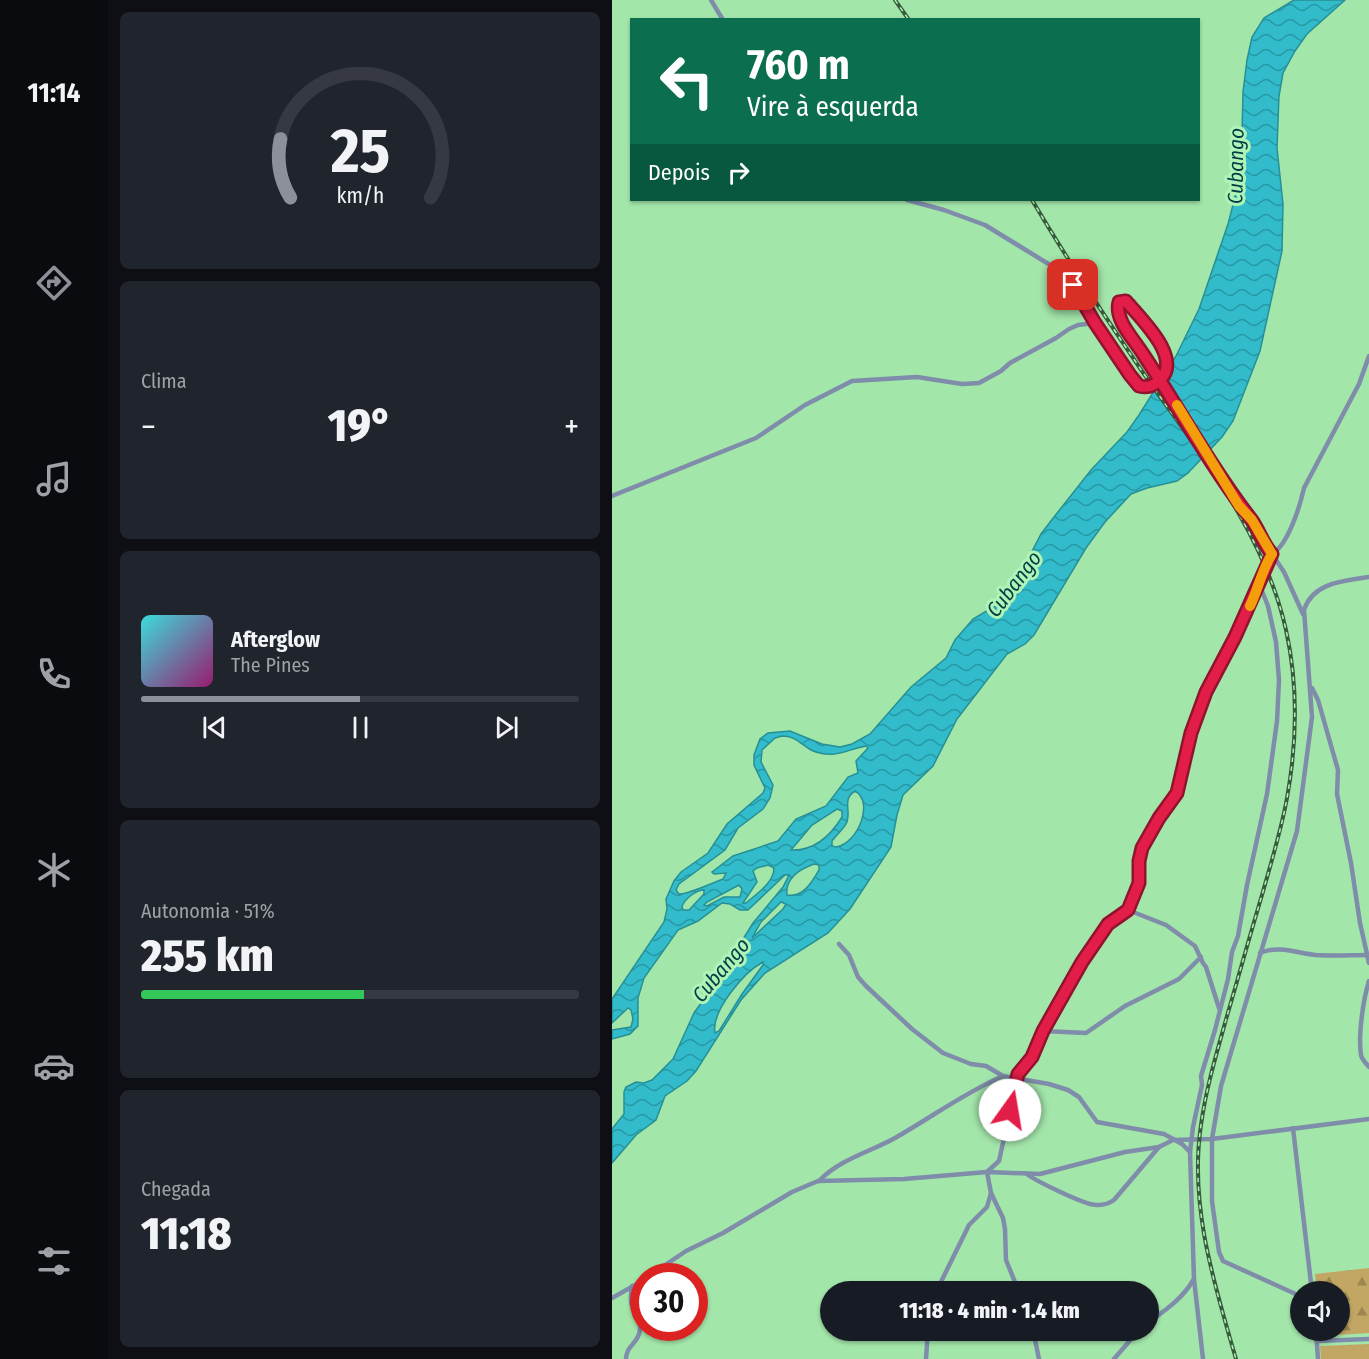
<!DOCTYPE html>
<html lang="pt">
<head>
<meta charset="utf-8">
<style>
	body { margin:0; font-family:"Fira Sans Condensed",sans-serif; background:#20242c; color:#f1f3f6; height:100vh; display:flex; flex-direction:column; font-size:22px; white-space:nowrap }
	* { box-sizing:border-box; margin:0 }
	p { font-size:20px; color:#9ea1a6 }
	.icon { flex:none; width:33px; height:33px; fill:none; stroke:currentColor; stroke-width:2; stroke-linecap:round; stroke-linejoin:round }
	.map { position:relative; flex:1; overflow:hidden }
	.panel { display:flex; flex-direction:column; gap:12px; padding:12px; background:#0d0f14; width:504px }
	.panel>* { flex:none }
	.top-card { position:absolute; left:18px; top:18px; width:570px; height:183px; border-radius:0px; box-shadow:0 2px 4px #0004; background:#0b6e4f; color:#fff; overflow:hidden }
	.buttons { position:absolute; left:678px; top:1281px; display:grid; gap:12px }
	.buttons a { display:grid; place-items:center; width:60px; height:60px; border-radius:50%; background:#171b24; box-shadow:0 2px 4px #0004; font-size:30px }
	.speed { position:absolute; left:18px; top:1263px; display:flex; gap:12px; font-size:30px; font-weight:700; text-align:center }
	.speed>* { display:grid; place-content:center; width:78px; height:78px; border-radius:50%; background:#171b24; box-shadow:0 2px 4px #0004; line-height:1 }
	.speed .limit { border:9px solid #d22; background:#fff; color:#111 }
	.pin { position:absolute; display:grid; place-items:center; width:51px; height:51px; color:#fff; margin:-26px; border-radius:12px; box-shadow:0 3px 9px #0006 }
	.me { position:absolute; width:66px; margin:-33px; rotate:13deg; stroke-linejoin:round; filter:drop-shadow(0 0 4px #0008) }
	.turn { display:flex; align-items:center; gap:21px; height:126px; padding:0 18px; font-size:27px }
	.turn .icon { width:78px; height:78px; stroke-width:2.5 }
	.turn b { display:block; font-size:42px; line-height:51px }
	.then { display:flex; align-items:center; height:57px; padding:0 18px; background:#0003; gap:12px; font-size:22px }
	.big { font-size:45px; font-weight:800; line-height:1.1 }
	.panel .card { flex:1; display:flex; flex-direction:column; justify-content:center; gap:9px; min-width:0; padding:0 21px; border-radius:9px; background:#20242c }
	.panel .dial { align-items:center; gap:0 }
	.dial svg { height:156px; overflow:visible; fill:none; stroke:#363941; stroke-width:7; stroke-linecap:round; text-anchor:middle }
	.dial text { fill:#f1f3f6; stroke:none }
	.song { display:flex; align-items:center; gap:18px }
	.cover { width:72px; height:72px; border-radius:9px; background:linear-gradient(135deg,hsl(180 70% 55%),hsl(320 70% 35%)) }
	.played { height:6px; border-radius:3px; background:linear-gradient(90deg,#8c9099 50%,#363941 50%) }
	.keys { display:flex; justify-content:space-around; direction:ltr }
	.heat { display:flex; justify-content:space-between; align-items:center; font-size:33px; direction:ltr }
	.charge { height:9px; border-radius:4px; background:linear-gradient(90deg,#34c759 51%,#363941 0) }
	.trip { position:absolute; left:208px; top:1281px; width:339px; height:60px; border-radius:30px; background:#171b24; box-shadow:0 2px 4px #0004; font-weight:800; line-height:60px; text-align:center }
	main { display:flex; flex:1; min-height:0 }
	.dock { display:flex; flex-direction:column; width:108px; justify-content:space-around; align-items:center; background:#090b0e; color:#9ea1a6 }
	.dock .icon { width:42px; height:42px }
	.dock .selected { color:#8c9099 }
	.dock b { font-size:27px; color:#f1f3f6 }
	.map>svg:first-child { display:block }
	.green { fill:#c2a663 }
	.forest { fill:url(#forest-firs) }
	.water { fill:url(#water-waves); stroke:#279094; stroke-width:1.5; fill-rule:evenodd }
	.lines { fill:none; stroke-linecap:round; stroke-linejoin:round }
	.minor { stroke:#7f8caa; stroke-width:4.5 }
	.rail-casing { stroke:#375b3c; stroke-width:4 }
	.rail { stroke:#b0f3b6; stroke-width:1.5; stroke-dasharray:4.5; stroke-linecap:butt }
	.minor-bridge { stroke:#7f8caa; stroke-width:4.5 }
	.route-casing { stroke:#92132f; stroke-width:15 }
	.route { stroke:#e11d48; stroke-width:10 }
	.slow { stroke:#f59e0b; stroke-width:10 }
	.labels { text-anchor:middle; stroke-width:6; stroke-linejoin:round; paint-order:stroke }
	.water-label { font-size:21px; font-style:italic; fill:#003e45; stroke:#b0f3b6 }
</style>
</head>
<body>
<main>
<nav class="dock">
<b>11:14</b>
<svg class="icon selected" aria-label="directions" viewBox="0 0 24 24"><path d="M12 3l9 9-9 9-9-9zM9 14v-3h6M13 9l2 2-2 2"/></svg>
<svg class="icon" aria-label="music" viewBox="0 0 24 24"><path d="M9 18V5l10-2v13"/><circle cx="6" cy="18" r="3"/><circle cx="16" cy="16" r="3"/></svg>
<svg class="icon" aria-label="phone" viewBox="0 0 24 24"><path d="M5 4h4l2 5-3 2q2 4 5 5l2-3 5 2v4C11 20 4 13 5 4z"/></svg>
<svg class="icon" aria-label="climate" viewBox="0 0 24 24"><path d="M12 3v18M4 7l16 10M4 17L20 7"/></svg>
<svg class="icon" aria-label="car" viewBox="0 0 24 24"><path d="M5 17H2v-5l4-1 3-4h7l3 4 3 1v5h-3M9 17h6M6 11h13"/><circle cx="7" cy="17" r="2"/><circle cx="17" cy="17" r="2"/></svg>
<svg class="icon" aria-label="filters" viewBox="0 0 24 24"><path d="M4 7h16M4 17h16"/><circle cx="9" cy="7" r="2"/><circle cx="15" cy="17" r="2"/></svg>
</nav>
<section class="panel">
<div class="card dial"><svg viewBox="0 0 100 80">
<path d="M14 69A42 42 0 1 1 86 69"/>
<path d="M14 69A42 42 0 0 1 9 39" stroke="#8c9099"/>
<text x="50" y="56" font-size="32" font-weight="700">25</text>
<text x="50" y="72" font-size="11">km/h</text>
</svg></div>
<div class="card"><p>Clima</p>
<div class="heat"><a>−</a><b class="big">19°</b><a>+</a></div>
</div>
<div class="card">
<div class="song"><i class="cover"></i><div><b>Afterglow</b><p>The Pines</p></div></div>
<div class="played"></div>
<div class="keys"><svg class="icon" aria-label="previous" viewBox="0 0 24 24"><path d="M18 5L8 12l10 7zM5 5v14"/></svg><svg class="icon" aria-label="pause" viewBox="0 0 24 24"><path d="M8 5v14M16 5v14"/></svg><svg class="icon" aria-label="next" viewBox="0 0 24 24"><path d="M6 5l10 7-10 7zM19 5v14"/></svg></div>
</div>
<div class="card"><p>Autonomia · 51%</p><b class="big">255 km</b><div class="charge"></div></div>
<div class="card"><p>Chegada</p><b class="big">11:18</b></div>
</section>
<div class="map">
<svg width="757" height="1359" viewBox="0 0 757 1359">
	<defs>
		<pattern id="forest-firs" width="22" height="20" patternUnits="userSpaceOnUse" patternTransform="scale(1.5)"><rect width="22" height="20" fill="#c2a663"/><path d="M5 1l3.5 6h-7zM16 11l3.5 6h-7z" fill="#9c8750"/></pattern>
		<pattern id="water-waves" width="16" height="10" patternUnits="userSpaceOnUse" patternTransform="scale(1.5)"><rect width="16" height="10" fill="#31bbcb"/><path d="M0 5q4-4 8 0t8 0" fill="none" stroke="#2898a4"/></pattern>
	</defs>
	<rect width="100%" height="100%" fill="#a3e6aa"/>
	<path class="green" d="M757,1344v15h-48l-1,-13z"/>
	<path class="forest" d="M757,1268v65l-47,3 -1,-5 19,-1v-38l-23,-1 -2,-17z"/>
	<path class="water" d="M682,0h51l-38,34 -12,17 -12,22 -4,23 -2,52 6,56 -1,47 -22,100 -27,70 -11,16 -34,36 -11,8 -30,7 -16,6 -26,28 -19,26 -52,87 -9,9 -18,10 -50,65 -24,47 -30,29 -6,20 -6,32 -41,62 -22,24 -63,40 -24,27 -45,71 -9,10 -22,15 -9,24 -20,15 -24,28v-34l12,-15v-22l2,-5 10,-5 8,1 8,-3 21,-21 21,-46 25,-35 34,-55 30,-36 6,-12h-4l-37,35h-8l-10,-6 -8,-1 -24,18 -20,9 -34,48 -6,20v28l-8,8 -18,5v-9l19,-3 2,-8 -2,-9 -3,-2 -16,15v-24l52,-77 3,-13 -1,-10 8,-18 7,-9 27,-19 19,-29 36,-31 2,-5 -11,-23v-10l6,-16 8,-6 22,-2 32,13 18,3 12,-3 18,-10 41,-47 35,-29 9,-18 18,-21 22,-13 15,-12 31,-60 13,-17 37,-47 36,-38 12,-17 37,-59 23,-47 29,-85 13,-50 2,-82 4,-32 5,-23 12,-19zM170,736c14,0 18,8 29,14 23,10 34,0 55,-4l2,2 -12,13 2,12 -10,4 -22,29 -30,13 -18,22 -45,15 -21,16 2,2 12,-1 -3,6c-10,4 -37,16 -44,15l-3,-4 3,-6 46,-34 13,-22 25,-19 7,-11 3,-13 -12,-23 1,-12 13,-12zM243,791c19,10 4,52 -19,56l-4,-1v-5c4,-6 12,-12 15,-19 4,-12 -5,-23 8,-31zM225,809l5,2v6c-11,18 -28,34 -51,33l21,-25zM202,864l5,1v5c-7,12 -16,28 -32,25 -2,-17 13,-26 27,-31zM156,865l6,3c0,15 -18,26 -28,35h-3l14,-21 -4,-11 4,-3zM127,885l3,4 -2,8h-16l-17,9 -3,-1 3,-3zM92,890v4l-15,16h-6l-1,-4c4,-8 14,-16 22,-16zM169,902l5,2 -3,5 -31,29 9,-16zM151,962v3l-21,29 -23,37 -4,2c-4,-22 29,-61 48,-71z"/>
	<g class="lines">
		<g class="minor">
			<path d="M99,0l12,20"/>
			<path d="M295,200l37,10 41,15 75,46 9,8 61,96 9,11 11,1c13,-8 19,-16 17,-32l-41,-54 -3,-1 -5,3 1,12 3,6 34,52"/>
			<path d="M0,496l144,-58 49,-33 47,-24 65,-4 45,7 17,-1 22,-12 9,-8 46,-25 13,-9 9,-4 17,-2"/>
			<path d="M691,614l-19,-42 -12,-18c16,-9 28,-48 32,-66l55,-104 10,-28"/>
			<path d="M700,688l6,12 20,70 -1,24 14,69 9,60 9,40"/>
			<path d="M227,944l10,11 9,22 8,9 46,43 31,24 28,11 15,2 17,10 46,8 19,6 11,7 18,25 67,12 18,10 8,8"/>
			<path d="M648,953c18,-8 37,0 56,2 18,1 35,0 53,0"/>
			<path d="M757,981c-6,19 -11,55 -8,74 1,5 5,8 8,12"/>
			<path d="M607,1008l-13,-41 -3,-4 -8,-17 -29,-21 -38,-15 11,-27v-22l3,-13 17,-30 18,-25 14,-60 15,-41 54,-106"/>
			<path d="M431,1031l43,2 39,-27 54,-27 22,-22"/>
			<path d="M681,1128l19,164"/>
			<path d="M375,1172l12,-11 18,-82c3,-10 11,-15 16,-23 4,-8 6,-18 10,-26 17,-32 54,-105 85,-120"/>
			<path d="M416,1175c12,8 48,25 62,29 9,2 17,1 24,-4l45,-53"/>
			<path d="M207,1181c21,-22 51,-29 76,-43 37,-21 69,-45 108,-62"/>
			<path d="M379,1193l12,25 2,11 1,31 13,32"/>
			<path d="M37,1276l37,-25 37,-18 69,-41 26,-11 86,-2 83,-7 53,2 85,-22 34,-5 14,-7 39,-1 157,-20"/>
			<path d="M324,1292l33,-67 18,-18 4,-14 -4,-21"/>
			<path d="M688,1296l-77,-35 -4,-9 -7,-51v-62l9,-53 76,-255 15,-114 -8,-107c9,-28 40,-29 65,-33"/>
			<path d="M0,1298l32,-18"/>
			<path d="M537,1322c18,-13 34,-24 45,-43"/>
			<path d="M421,1330l6,29"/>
			<path d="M704,1330l2,29"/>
			<path d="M705,1341l52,-2"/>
			<path d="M14,1359c0,-12 10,-15 13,-25 4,-11 -4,-19 -7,-28 -2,-6 -1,-13 0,-20"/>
			<path d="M314,1359l2,-29"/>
			<path d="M502,1359l25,-29"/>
			<path d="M591,1359l-9,-80 -4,-127 3,-25 9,-42 -1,-9 14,-46 13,-51 4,-27 6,-16 9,-51 20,-91 10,-73 2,-41 -3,-38 -8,-36 -8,-20 8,-25 4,-7 -61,-95"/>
		</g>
		<defs>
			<g id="rail">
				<path d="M283,0l14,20"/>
				<path d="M420,200c35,59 73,117 112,174 56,80 120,158 142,256 12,54 11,113 1,168 -6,33 -16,65 -25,97 -12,40 -23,80 -35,121 -10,36 -21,72 -26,109 -12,80 13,158 35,234"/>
			</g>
		</defs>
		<use href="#rail" class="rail-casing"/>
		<use href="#rail" class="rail"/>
		<path class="minor-bridge" d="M544,373l55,86"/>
	</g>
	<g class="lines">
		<defs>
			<path id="route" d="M398,1110l8,-36 14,-17 11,-26 39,-69 26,-38 20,-14 11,-27v-22l3,-13 17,-30 18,-25 14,-60 15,-41 29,-55 37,-83c-9,-10 -13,-24 -21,-35 -40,-52 -72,-111 -108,-165 -9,-15 -29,-34 -24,-52l7,-1c15,18 57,57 34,79 -7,6 -12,8 -21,6l-9,-11 -35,-52 -22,-38"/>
		</defs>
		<use href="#route" class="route-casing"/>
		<use href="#route" class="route"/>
		<path class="slow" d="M565,405l62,101 13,14 20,34c-10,15 -14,36 -22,52"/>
	</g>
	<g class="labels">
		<g class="water-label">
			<text transform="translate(624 166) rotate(-89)" y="7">Cubango</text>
			<text transform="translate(402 584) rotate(-53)" y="7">Cubango</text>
			<text transform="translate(109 970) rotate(-50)" y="7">Cubango</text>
		</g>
	</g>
</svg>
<div class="buttons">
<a><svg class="icon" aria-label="sound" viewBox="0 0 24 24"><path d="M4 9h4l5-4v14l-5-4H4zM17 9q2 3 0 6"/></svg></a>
</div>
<div class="speed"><div class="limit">30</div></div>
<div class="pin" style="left:461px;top:285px;background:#d93025"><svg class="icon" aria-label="arrive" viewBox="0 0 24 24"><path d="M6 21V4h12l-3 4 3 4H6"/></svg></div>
<svg class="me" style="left:398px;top:1110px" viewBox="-20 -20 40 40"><circle r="19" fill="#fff"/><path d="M0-13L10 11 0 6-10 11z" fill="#e11d48"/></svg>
<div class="trip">11:18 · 4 min · 1.4 km</div>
<div class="top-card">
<div class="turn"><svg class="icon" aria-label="left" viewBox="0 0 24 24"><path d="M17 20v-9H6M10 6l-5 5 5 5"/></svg><div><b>760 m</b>Vire à esquerda</div></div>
<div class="then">Depois<svg class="icon" aria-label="right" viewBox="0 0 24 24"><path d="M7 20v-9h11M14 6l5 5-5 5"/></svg></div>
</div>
</div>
</main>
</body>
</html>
